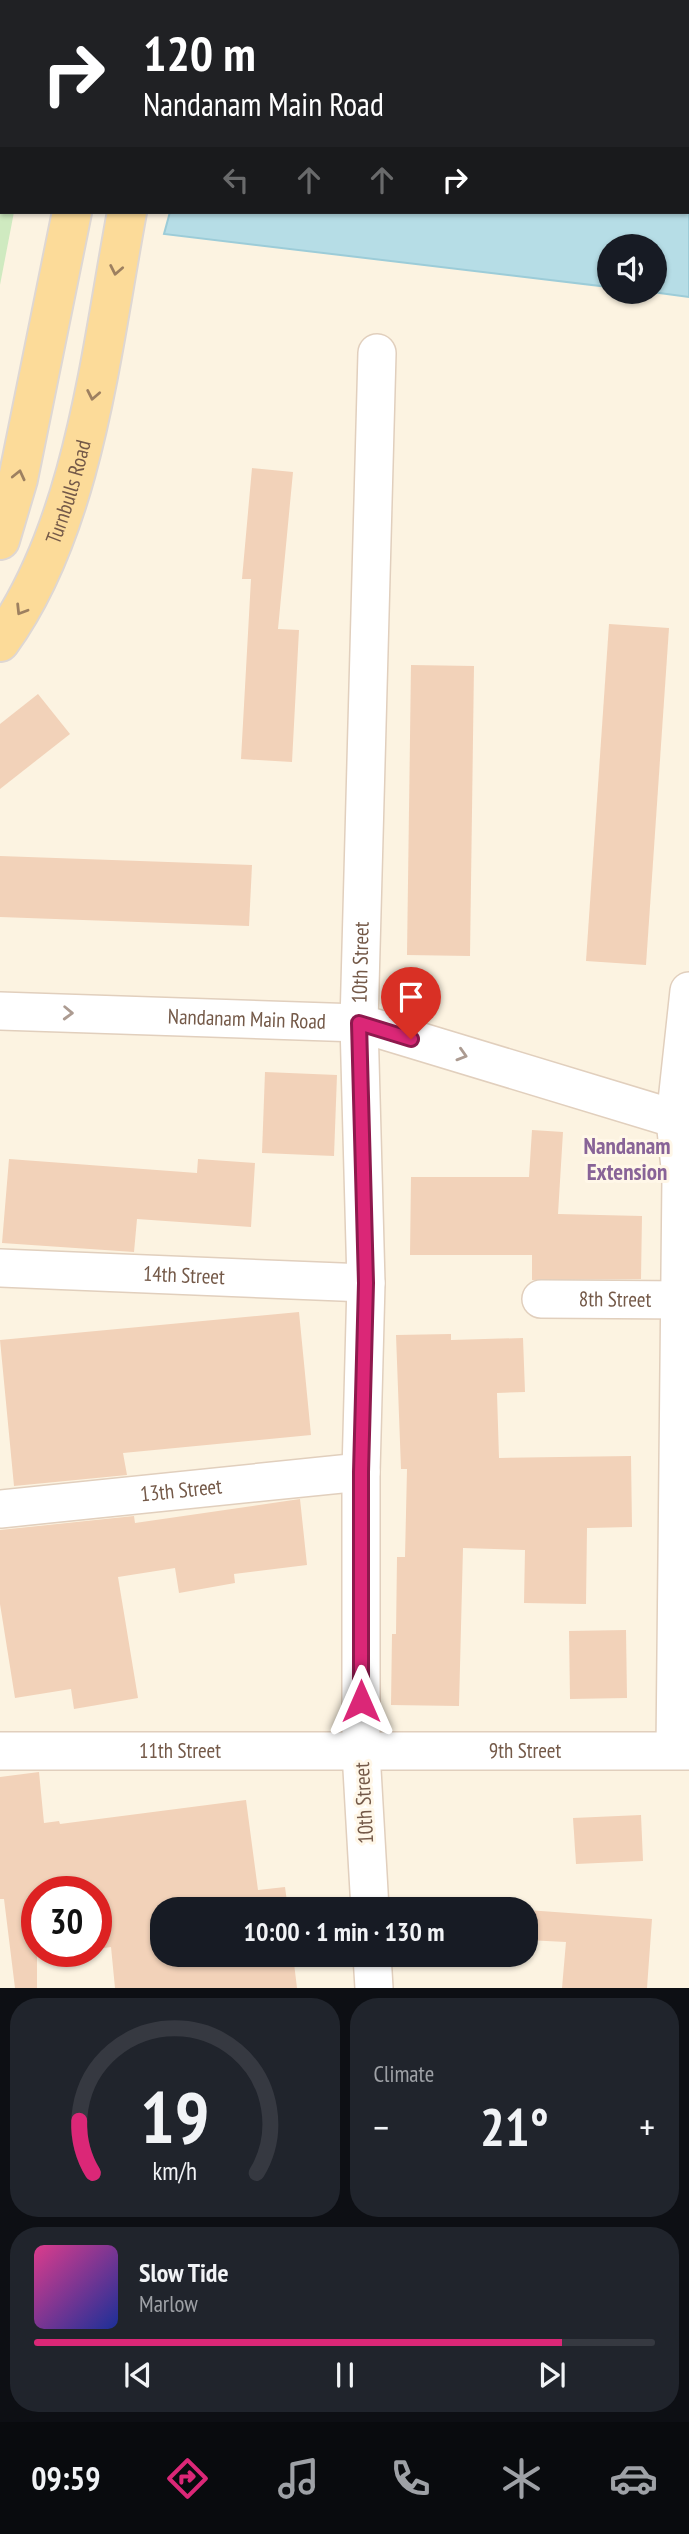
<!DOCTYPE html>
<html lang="en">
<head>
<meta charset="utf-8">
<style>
	body { margin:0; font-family:"PT Sans Narrow",sans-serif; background:#20242c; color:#f1f3f6; height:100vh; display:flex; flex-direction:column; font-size:26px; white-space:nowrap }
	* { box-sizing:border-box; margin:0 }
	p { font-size:23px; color:#9ea1a6 }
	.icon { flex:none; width:38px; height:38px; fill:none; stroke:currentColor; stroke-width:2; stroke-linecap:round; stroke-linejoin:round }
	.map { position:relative; height:1988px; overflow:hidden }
	.panel { display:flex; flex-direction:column; gap:10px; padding:10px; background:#0d0f14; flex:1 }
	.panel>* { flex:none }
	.hud { position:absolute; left:0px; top:0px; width:690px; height:214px; box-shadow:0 2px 5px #0004; background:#202124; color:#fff; overflow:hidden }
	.buttons { position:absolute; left:597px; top:234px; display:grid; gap:14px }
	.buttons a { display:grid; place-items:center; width:70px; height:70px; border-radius:50%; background:#171b24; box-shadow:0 2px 5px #0004; font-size:35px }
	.speed { position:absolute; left:21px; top:1876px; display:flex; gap:14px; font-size:35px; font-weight:700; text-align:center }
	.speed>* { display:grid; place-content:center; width:91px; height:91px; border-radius:50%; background:#171b24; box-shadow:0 2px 5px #0004; line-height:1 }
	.speed .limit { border:10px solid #d22; background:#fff; color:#111 }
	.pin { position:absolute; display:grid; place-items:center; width:60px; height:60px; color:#fff; margin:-72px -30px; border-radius:50% 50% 50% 0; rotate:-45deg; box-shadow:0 0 7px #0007 }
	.pin .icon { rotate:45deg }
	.me { position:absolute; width:77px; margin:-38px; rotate:0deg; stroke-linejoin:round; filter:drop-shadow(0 0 5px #0008) }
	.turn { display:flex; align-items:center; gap:24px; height:147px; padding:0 28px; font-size:32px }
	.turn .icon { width:91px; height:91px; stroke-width:2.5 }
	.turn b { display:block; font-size:49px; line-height:60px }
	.lanes { display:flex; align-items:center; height:66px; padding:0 28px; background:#0003; justify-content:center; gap:35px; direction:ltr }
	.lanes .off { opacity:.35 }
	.big { font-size:52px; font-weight:800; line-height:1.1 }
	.panel .tile { flex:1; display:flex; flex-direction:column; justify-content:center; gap:10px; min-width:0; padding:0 24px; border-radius:28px; background:#20242c }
	.panel .dial { align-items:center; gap:0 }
	.dial svg { height:182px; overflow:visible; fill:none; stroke:#363941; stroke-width:7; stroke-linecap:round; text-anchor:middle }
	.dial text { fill:#f1f3f6; stroke:none }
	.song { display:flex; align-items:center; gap:21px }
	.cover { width:84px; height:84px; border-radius:10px; background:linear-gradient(135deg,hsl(330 70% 55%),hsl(230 70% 35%)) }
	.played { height:7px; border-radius:4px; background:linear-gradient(90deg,#db2777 85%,#363941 85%) }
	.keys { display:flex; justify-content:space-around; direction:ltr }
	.heat { display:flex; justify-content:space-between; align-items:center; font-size:38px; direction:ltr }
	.panel .tiles { flex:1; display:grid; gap:10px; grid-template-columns:1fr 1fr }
	.tile:last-child { grid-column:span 2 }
	.trip { position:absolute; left:150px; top:1897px; width:388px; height:70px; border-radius:28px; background:#171b24; box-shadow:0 2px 5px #0004; font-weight:800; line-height:70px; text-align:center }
	.tabs { display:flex; height:112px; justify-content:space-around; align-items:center; background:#090b0e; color:#9ea1a6 }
	.tabs .icon { width:49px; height:49px }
	.tabs .selected { color:#db2777 }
	.tabs b { font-size:32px; color:#f1f3f6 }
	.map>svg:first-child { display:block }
	.green { fill:#cfeac0 }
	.water { fill:#b6dde6; stroke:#9cccd8; stroke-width:2 }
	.building { fill:#f2d2b9 }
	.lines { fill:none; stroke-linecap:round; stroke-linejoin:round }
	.minor-casing { stroke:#e1cfbd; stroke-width:40 }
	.major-casing { stroke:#ded7d3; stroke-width:42 }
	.minor { stroke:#fff; stroke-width:37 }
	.major { stroke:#fcdb99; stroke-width:38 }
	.oneway { stroke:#9d8060 }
	.oneway2 { stroke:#ac9b91 }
	.route-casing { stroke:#8e194d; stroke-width:18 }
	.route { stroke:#db2777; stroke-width:12 }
	.labels { text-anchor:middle; stroke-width:6; stroke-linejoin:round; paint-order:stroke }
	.street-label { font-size:21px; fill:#745948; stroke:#fff7e8 }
	.neighbourhood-label { font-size:23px; font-weight:bold; fill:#886397; stroke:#fff7e8 }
</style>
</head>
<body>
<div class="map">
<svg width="689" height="1988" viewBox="0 0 689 1988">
	<rect width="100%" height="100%" fill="#fcf3e1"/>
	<path class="green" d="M0,43l2,169h12l-14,73z"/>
	<path class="water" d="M0,0h689v297l-37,-5h2v-45h-45v40l-445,-53 6,-22h518v-210h-686v42z"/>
	<g class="building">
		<path d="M252,468l41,4 -15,157 21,1 -7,132 -51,-3 10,-180h-9z"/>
		<path d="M609,624l60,4 -23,337 -60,-4z"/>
		<path d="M411,665l63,1 -4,290 -63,-1z"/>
		<path d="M38,694l32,40 -70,55v-65z"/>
		<path d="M0,856l252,9 -3,61 -249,-9z"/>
		<path d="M265,1072l72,3 -3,81 -72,-3z"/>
		<path d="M532,1130l31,2 -5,82 84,2 -1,63 -109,1v-25h-122l1,-78h118z"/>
		<path d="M9,1159l188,14 1,-14 57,4 -4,64 -114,-8 -3,33 -132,-9z"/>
		<path d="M299,1312l12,123 -188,18 4,22 -113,11 -14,-146z"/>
		<path d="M451,1334v6l72,-2 2,54 -28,1 2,65 132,-2 1,71 -45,1 -1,76 -62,-1 1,-53 -62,-2 -4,158 -68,-1 1,-71h4l1,-77h8l2,-88h-6l-5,-134z"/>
		<path d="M300,1499l7,66 -73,9 1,9 -56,10 -4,-25 -57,9 20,121 -64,11 -3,-20 -56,9 -15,-94v-74l134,-14 1,7z"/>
		<path d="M626,1630l1,68 -57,1 -1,-68z"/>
		<path d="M39,1772l5,51 15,-2 1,3 186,-24 12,90 27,-3 3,22h-125v46h130l4,33h-182l-4,-41 -7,1 -8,-60 -59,4v96h-22l-11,-89h-4v-122z"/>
		<path d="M641,1815l2,46 -67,3 -3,-46z"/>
		<path d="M527,1910l125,9 -5,69h-85l4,-46 -39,-2z"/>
	</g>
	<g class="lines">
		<defs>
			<g id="minor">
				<path id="s1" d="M0,1011l359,12 330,100"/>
				<path id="s2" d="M0,1268l366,15"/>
				<path id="s3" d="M541,1299l148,1"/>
				<path id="s4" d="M0,1509l361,-37"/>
				<path d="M675,1750l6,-573 -6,-57 14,-129"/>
				<path id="s5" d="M0,1751h689"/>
				<path id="s6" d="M370,1909l-9,-157v-280l5,-189 -7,-260 18,-670"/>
				<path d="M372,1955l2,33"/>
			</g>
			<g id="major">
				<path d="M112,2l1,-2"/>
				<path d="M167,2l1,-2"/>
				<path d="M0,540l18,-61 54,-267"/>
				<path id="s7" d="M0,642c84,-116 101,-291 127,-430"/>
			</g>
		</defs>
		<use href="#minor" class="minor-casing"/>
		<use href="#major" class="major-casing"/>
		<use href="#minor" class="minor"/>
		<use href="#major" class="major"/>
	</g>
	<defs><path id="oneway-chevron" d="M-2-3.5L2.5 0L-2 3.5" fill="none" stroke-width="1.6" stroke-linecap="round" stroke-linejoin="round" transform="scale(1.75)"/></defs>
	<g class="oneway">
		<use href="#oneway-chevron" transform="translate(116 270) rotate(101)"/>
		<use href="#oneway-chevron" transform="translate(93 395) rotate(101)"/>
		<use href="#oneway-chevron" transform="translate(19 475) rotate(-77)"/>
		<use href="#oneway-chevron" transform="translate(21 610) rotate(122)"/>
	</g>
	<g class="oneway2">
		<use href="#oneway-chevron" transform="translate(68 1013) rotate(2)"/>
		<use href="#oneway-chevron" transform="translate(462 1055) rotate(17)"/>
	</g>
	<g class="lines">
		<defs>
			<path id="route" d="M361,1701v-229l5,-189 -7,-260 52,16"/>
		</defs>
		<use href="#route" class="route-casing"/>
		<use href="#route" class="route"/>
	</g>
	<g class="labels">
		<g class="street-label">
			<text dy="7" stroke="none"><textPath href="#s7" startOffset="166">Turnbulls Road</textPath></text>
			<text dy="7" stroke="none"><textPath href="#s6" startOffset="947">10th Street</textPath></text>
			<text dy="7" stroke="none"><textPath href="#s1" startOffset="247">Nandanam Main Road</textPath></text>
			<text dy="7" stroke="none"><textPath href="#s2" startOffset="184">14th Street</textPath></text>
			<text dy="7" stroke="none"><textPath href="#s3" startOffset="74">8th Street</textPath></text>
			<text dy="7" stroke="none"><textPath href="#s4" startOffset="182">13th Street</textPath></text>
			<text dy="7" stroke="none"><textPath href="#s5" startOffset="180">11th Street</textPath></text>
			<text dy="7" stroke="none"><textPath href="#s5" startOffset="525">9th Street</textPath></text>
			<text transform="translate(364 1803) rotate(-93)" y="7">10th Street</text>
		</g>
		<g class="neighbourhood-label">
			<text x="627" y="1154">Nandanam<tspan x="627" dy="26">Extension</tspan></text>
		</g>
	</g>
</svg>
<div class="buttons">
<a><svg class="icon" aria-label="sound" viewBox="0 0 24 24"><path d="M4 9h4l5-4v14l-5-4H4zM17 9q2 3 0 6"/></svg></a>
</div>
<div class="speed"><div class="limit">30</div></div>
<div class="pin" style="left:411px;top:1039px;background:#d93025"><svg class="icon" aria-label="arrive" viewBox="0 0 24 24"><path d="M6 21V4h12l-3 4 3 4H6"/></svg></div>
<svg class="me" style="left:361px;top:1701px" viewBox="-20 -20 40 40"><path d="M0-17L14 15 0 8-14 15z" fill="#db2777" stroke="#fff" stroke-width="4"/></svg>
<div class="trip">10:00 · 1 min · 130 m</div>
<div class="hud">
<div class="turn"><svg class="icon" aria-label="right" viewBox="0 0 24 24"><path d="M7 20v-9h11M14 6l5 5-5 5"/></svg><div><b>120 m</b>Nandanam Main Road</div></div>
<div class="lanes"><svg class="icon off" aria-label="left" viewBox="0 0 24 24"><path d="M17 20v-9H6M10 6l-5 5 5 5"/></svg><svg class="icon off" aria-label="ahead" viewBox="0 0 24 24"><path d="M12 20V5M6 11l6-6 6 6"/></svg><svg class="icon off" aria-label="ahead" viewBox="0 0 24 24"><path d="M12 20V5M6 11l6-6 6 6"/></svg><svg class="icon" aria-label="right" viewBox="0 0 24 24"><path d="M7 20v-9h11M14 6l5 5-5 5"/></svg></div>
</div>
</div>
<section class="panel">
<div class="tiles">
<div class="tile dial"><svg viewBox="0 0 100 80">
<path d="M14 69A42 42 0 1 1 86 69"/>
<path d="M14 69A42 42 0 0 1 8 46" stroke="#db2777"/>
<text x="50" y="56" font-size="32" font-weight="700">19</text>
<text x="50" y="72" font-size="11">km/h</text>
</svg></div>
<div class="tile"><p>Climate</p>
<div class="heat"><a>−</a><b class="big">21°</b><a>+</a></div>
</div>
<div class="tile">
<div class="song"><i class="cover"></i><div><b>Slow Tide</b><p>Marlow</p></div></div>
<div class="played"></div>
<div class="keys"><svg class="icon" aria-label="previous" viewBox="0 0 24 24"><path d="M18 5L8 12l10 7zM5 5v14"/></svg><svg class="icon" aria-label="pause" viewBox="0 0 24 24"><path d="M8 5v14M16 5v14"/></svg><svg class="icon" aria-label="next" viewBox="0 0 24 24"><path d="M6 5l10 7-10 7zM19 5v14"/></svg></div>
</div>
</div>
</section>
<nav class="tabs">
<b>09:59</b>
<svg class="icon selected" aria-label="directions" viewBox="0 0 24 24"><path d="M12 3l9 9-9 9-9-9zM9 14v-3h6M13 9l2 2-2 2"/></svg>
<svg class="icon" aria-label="music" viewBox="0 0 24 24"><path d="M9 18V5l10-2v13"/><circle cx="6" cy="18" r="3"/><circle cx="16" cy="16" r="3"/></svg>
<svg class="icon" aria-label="phone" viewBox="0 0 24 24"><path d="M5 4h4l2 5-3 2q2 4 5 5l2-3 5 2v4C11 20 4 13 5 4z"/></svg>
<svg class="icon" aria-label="climate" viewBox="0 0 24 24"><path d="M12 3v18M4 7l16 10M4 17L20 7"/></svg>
<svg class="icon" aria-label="car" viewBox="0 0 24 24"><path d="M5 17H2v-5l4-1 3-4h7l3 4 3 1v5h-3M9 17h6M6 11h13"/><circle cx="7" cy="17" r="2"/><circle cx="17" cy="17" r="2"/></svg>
</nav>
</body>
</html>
